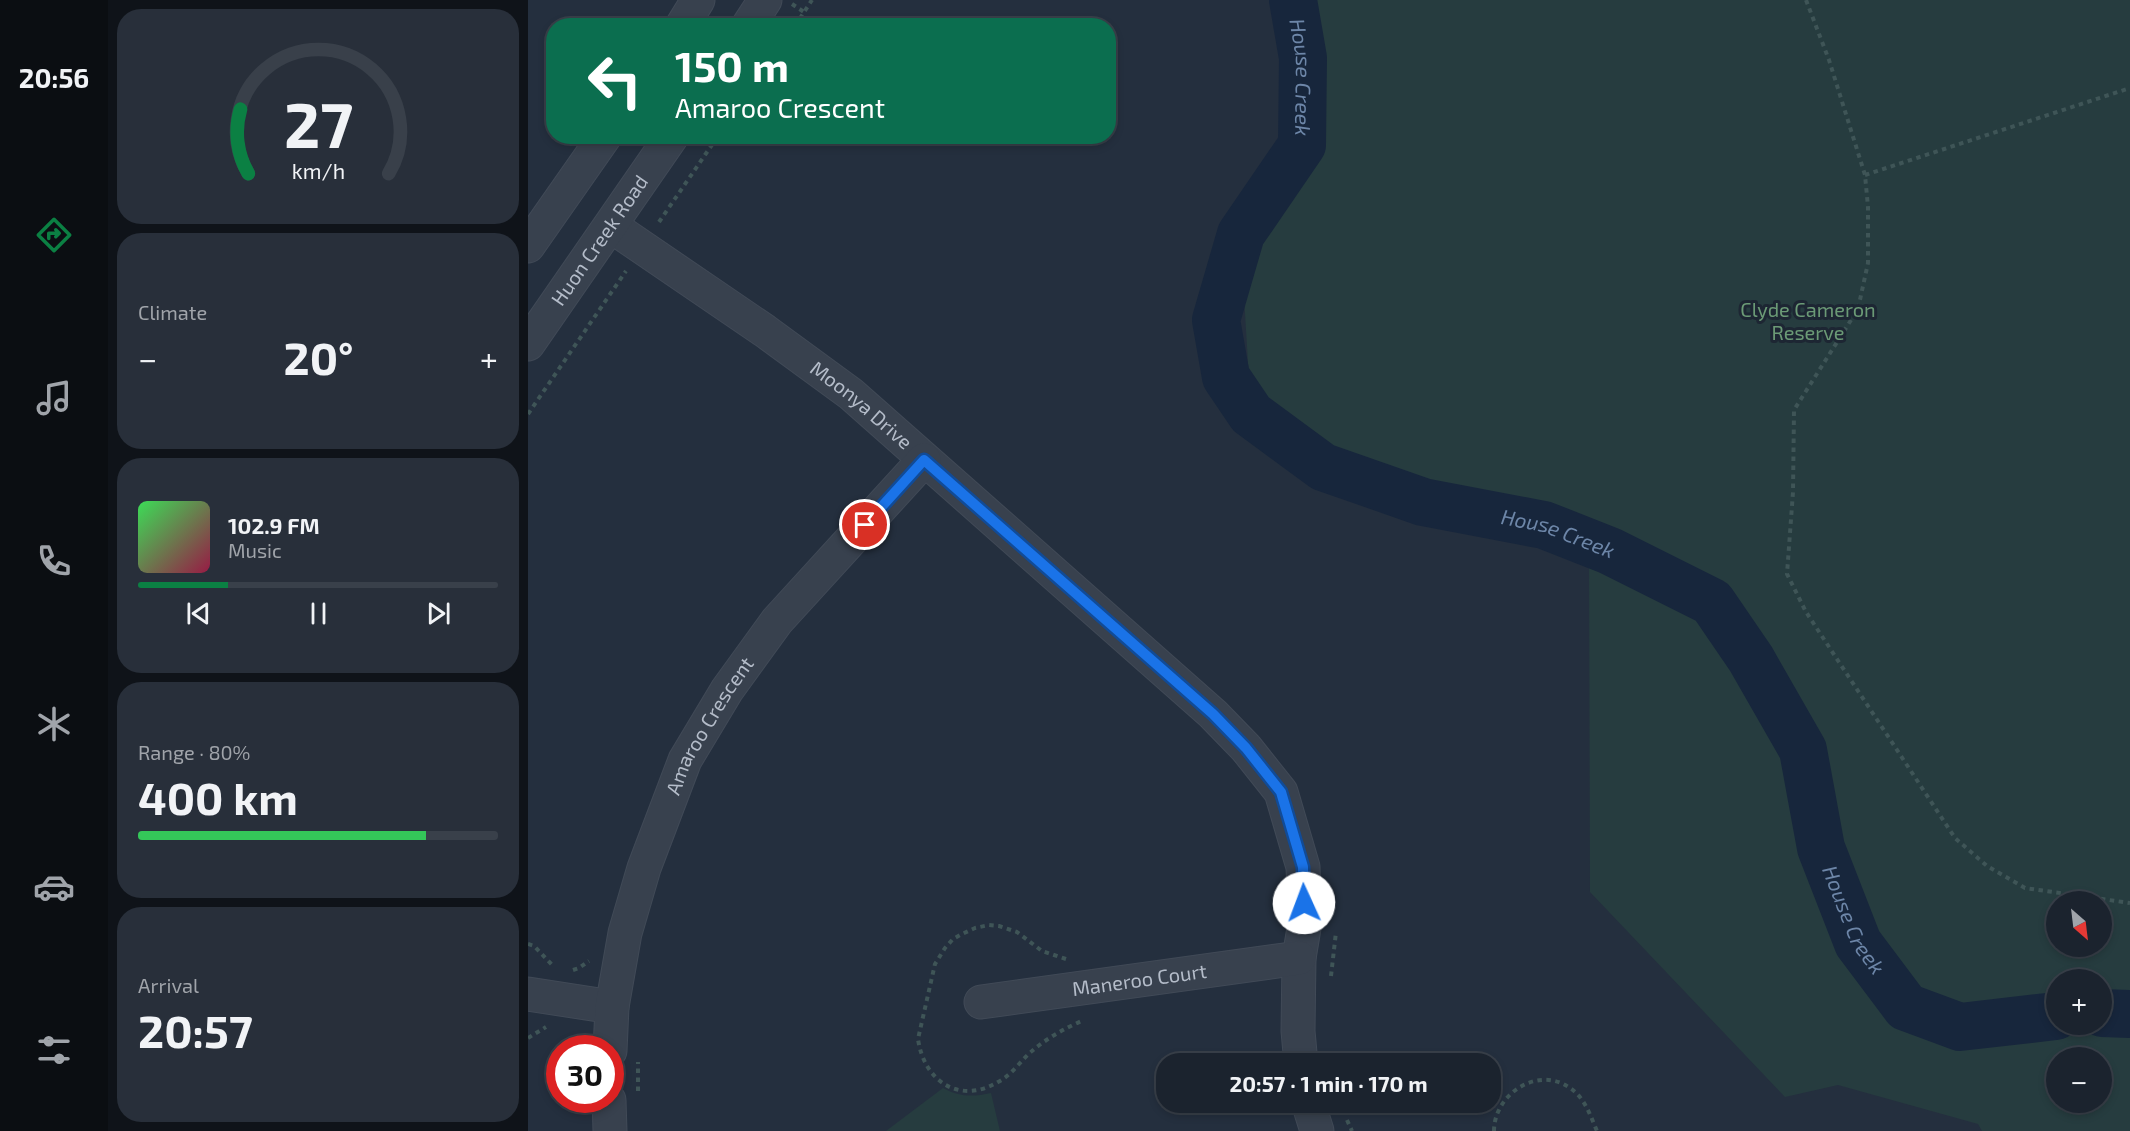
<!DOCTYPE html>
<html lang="en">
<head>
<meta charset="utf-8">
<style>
	body { margin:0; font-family:"Exo 2",sans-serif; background:#282f3a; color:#f1f3f6; height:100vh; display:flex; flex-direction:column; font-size:22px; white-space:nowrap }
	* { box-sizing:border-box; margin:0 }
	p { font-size:20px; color:#a0a4aa }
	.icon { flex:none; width:33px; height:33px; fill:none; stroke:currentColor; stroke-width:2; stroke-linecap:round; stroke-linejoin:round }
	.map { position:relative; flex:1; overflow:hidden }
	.details { display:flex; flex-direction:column; gap:9px; padding:9px; background:#0f1319; width:420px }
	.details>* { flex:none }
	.banner { position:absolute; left:18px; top:18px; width:570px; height:126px; border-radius:24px; box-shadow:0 3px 9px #0003,0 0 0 2px #39404a; background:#0b6e4f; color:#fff; overflow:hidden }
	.needle { width:39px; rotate:152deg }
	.tools { position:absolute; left:1518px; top:891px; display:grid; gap:12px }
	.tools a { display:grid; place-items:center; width:66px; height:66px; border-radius:50%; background:#1b232e; box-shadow:0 3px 9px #0003,0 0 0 2px #39404a; font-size:30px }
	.speed { position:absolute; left:18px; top:1035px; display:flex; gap:12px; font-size:30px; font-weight:700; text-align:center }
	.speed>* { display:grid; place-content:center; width:78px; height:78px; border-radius:50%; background:#1b232e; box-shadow:0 3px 9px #0003,0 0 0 2px #39404a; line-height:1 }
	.speed .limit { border:9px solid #d22; background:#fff; color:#111 }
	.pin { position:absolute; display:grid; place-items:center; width:51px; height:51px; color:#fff; margin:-26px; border:3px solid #fff; border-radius:50%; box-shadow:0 2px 6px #0007 }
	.me { position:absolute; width:66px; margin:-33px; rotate:358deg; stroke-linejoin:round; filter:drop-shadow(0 0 4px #0008) }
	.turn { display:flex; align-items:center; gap:21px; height:126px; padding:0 30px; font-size:27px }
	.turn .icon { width:78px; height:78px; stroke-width:2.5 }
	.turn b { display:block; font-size:42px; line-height:51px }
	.big { font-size:45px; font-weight:700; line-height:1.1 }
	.details .tile { flex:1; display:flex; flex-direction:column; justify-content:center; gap:9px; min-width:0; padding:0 21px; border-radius:24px; background:#282f3a }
	.details .dial { align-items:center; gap:0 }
	.dial svg { height:156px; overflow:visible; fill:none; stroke:#39404a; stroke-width:7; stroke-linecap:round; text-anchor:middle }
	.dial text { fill:#f1f3f6; stroke:none }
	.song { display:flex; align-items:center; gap:18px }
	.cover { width:72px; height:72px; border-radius:9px; background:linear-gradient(135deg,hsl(130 70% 55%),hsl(340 70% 35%)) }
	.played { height:6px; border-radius:3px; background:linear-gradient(90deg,#0b8043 25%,#39404a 25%) }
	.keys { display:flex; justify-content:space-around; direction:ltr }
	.heat { display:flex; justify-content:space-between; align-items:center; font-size:33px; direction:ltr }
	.charge { height:9px; border-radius:4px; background:linear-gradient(90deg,#34c759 80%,#39404a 0) }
	.trip { position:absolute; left:628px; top:1053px; width:345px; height:60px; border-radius:24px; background:#1b232e; box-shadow:0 3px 9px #0003,0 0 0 2px #39404a; font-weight:700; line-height:60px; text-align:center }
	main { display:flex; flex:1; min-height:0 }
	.dock { display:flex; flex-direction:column; width:108px; justify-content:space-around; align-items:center; background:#0b0e12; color:#a0a4aa }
	.dock .icon { width:42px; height:42px }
	.dock .on { color:#0b8043 }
	.dock b { font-size:27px; color:#f1f3f6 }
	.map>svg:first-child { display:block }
	.green { fill:#263c3f; fill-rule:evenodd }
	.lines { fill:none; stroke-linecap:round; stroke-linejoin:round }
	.river { stroke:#17263c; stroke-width:48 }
	.minor-casing { stroke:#414a57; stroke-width:35 }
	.path { stroke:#3f5557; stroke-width:4; stroke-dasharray:4.5 4.5; stroke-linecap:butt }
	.minor { stroke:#38414e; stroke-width:33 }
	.route-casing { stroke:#114b97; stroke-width:15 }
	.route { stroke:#1a73e8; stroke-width:10 }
	.labels { text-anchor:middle; stroke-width:6; stroke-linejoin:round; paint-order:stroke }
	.street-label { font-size:20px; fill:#b4bcc9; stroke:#1d2633 }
	.park-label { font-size:20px; fill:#6b9a76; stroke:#1d2633 }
	.water-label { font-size:21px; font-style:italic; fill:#6d86a8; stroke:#1d2633 }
</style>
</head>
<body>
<main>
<nav class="dock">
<b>20:56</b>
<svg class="icon on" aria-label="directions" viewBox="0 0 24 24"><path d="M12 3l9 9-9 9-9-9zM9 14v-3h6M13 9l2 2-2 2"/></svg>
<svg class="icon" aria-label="music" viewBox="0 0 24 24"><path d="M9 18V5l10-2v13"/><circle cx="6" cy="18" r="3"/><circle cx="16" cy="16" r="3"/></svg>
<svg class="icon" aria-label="phone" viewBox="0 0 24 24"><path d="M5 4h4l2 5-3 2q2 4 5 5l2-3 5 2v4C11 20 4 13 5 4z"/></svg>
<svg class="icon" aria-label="climate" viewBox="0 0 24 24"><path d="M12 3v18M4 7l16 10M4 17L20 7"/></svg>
<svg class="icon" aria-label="car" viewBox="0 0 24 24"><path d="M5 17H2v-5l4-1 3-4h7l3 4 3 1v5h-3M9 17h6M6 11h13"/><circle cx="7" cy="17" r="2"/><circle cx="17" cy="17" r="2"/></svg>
<svg class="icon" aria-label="filters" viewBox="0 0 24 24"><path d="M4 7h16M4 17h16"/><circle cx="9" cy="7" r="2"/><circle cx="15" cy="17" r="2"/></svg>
</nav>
<section class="details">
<div class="tile dial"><svg viewBox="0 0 100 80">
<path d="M14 69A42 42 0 1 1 86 69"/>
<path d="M14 69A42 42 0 0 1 10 36" stroke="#0b8043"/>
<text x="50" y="56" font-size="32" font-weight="700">27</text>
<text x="50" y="72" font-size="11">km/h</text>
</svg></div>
<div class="tile"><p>Climate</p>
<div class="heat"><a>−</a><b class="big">20°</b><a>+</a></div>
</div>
<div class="tile">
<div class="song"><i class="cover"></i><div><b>102.9 FM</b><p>Music</p></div></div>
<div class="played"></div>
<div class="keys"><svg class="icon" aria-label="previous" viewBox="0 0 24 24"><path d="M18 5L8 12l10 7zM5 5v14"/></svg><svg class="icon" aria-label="pause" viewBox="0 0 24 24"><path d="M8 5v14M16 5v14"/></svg><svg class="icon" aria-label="next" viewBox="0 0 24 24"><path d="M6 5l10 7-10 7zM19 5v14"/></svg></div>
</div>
<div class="tile"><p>Range · 80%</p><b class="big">400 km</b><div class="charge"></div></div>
<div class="tile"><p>Arrival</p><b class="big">20:57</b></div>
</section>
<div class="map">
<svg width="1602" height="1131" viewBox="0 0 1602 1131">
	<rect width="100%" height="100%" fill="#242f3e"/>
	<g class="green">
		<path d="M769,0h833v1131h-148l-4,-7 -140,-39 -53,12 -195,-205 -1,-334 -115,-59 -96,-25 -100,-47 -24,-28 -6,-36 -6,-100 47,-127zM1528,902h46v44h-46zM1528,980h46v44h-46zM1528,1058h46v44h-46z"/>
		<path d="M415,1088c16,9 30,9 48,5l9,38h-114z"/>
	</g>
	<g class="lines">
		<g class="river">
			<path id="s1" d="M765,0l10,58 -1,87 -61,89 -25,86 10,57 25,37 72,53 100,35 121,23 66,26 102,51 39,57 52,91 18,98 37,95 48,64 54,20 96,-11"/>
			<path d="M1574,1013l28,1"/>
		</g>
		<defs>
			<g id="minor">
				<path d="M154,26l16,-26"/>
				<path d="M220,26l17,-26"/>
				<path id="s2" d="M83,226l154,105 86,63 362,320 33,34 35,44 22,75 2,55 -6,36 -1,73 3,33"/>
				<path d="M0,246l77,-110"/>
				<path id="s3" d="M0,344l144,-208"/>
				<path d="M0,994l84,13"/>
				<path id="s4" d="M453,1002l318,-44"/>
				<path id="s5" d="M82,1051l2,-44 13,-74 19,-65 41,-108 42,-70 50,-69 147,-161"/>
				<path d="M81,1100l1,31"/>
				<path d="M780,1102l9,29"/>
			</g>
		</defs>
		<use href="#minor" class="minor-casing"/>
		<g class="path">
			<path d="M1278,0l23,60 36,115 3,32v56l-10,46 -64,101 -1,82 -6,82 19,38 149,226 32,28 38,22 105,15"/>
			<path d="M264,4l12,8"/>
			<path d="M267,26l17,-26"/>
			<path d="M1337,175l265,-87"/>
			<path d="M131,222l59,-86"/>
			<path d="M0,414l98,-143"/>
			<path d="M0,944l6,2 20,21"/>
			<path d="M538,959l-24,-8 -25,-19 -18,-6 -10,-1 -14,3 -13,6 -9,5 -8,9 -10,16 -17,75c6,42 41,66 80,43 14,-7 23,-22 34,-31 15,-13 35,-24 52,-31"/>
			<path d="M45,970l6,-2 10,-7"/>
			<path d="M803,976l5,-44"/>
			<path d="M0,1038l18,-11"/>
			<path d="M110,1091v-29"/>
			<path d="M819,1120l5,11"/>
			<path d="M966,1131c0,-37 44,-66 76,-43 15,10 20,27 27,43"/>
		</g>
		<use href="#minor" class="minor"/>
	</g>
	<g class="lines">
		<defs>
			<path id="route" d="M337,525l59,-65 289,254 33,34 35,44 22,75 1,36"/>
		</defs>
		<use href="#route" class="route-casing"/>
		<use href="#route" class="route"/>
	</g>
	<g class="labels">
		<g class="street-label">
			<text dy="7" stroke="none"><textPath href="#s3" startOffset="126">Huon Creek Road</textPath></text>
			<text dy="7" stroke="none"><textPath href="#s2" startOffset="308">Moonya Drive</textPath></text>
			<text dy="7" stroke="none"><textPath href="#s5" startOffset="344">Amaroo Crescent</textPath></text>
			<text dy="7" stroke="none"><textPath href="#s4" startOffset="160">Maneroo Court</textPath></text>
		</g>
		<g class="park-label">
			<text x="1280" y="317">Clyde Cameron<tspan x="1280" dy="23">Reserve</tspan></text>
		</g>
		<g class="water-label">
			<text dy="7" stroke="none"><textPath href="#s1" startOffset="78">House Creek</textPath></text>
			<text dy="7" stroke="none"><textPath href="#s1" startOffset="780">House Creek</textPath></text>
			<text dy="7" stroke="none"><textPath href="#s1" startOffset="1302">House Creek</textPath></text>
		</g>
	</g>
</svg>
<div class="tools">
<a><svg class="needle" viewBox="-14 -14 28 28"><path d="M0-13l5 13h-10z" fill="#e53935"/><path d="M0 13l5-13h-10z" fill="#a0a4aa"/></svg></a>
<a>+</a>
<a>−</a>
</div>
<div class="speed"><div class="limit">30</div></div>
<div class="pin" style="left:337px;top:525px;background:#d93025"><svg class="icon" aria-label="arrive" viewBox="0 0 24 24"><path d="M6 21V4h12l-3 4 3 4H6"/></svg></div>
<svg class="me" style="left:776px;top:903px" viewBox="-20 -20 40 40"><circle r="19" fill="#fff"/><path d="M0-13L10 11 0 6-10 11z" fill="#1a73e8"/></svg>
<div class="trip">20:57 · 1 min · 170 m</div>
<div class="banner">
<div class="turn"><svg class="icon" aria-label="left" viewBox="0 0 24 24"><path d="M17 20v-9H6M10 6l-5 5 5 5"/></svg><div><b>150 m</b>Amaroo Crescent</div></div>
</div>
</div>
</main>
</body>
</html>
